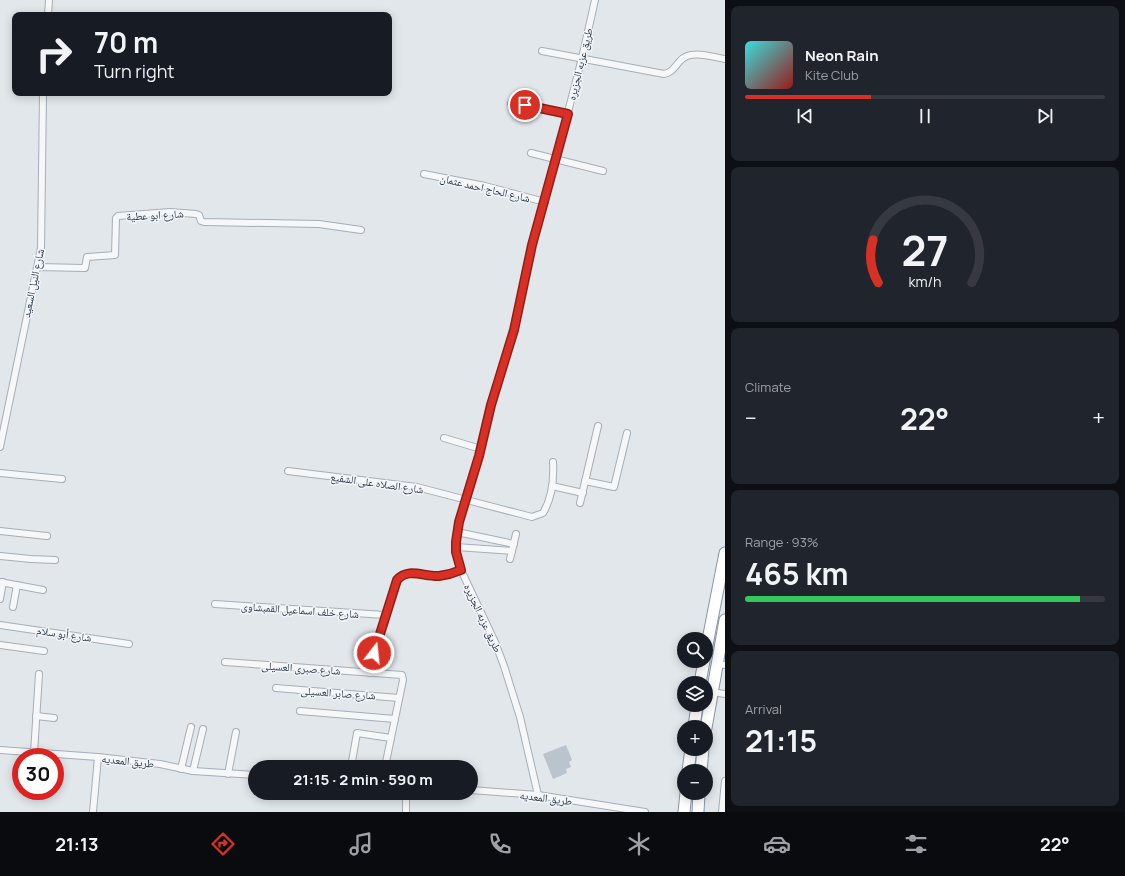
<!DOCTYPE html>
<html lang="en">
<head>
<meta charset="utf-8">
<style>
	body { margin:0; font-family:Manrope,"Noto Naskh Arabic",sans-serif; background:#20242c; color:#f1f3f6; height:100vh; display:flex; flex-direction:column; font-size:15px; white-space:nowrap }
	* { box-sizing:border-box; margin:0 }
	p { font-size:13px; color:#9ea1a6 }
	.icon { flex:none; width:22px; height:22px; fill:none; stroke:currentColor; stroke-width:2; stroke-linecap:round; stroke-linejoin:round }
	.map { position:relative; flex:1; overflow:hidden }
	.panel { display:flex; flex-direction:column; gap:6px; padding:6px; background:#0d0f14; width:400px }
	.panel>* { flex:none }
	.hud { position:absolute; left:12px; top:12px; width:380px; height:84px; border-radius:8px; box-shadow:0 2px 10px #0003; background:#171b24; color:#f1f3f6; overflow:hidden }
	.controls { position:absolute; left:677px; top:632px; display:grid; gap:8px }
	.controls a { display:grid; place-items:center; width:36px; height:36px; border-radius:50%; background:#171b24; box-shadow:0 2px 10px #0003; font-size:20px }
	.speed { position:absolute; left:12px; top:748px; display:flex; gap:8px; font-size:20px; font-weight:700; text-align:center }
	.speed>* { display:grid; place-content:center; width:52px; height:52px; border-radius:50%; background:#171b24; box-shadow:0 2px 10px #0003; line-height:1 }
	.speed .limit { border:6px solid #d22; background:#fff; color:#111 }
	.pin { position:absolute; display:grid; place-items:center; width:34px; height:34px; color:#fff; margin:-17px; border:2px solid #fff; border-radius:50%; box-shadow:0 1px 4px #0007 }
	.me { position:absolute; width:44px; margin:-22px; rotate:16deg; stroke-linejoin:round; filter:drop-shadow(0 0 3px #0008) }
	.turn { display:flex; align-items:center; gap:14px; height:84px; padding:0 16px; font-size:18px }
	.turn .icon { width:52px; height:52px; stroke-width:2.5 }
	.turn b { display:block; font-size:28px; line-height:34px }
	.big { font-size:30px; font-weight:700; line-height:1.1 }
	.panel .tile { flex:1; display:flex; flex-direction:column; justify-content:center; gap:6px; min-width:0; padding:0 14px; border-radius:8px; background:#20242c }
	.panel .dial { align-items:center; gap:0 }
	.dial svg { height:104px; overflow:visible; fill:none; stroke:#363941; stroke-width:7; stroke-linecap:round; text-anchor:middle }
	.dial text { fill:#f1f3f6; stroke:none }
	.song { display:flex; align-items:center; gap:12px }
	.cover { width:48px; height:48px; border-radius:6px; background:linear-gradient(135deg,hsl(180 70% 55%),hsl(0 70% 35%)) }
	.played { height:4px; border-radius:2px; background:linear-gradient(90deg,#d93025 35%,#363941 35%) }
	.keys { display:flex; justify-content:space-around; direction:ltr }
	.heat { display:flex; justify-content:space-between; align-items:center; font-size:22px; direction:ltr }
	.charge { height:6px; border-radius:3px; background:linear-gradient(90deg,#34c759 93%,#363941 0) }
	.trip { position:absolute; left:248px; top:760px; width:230px; height:40px; border-radius:20px; background:#171b24; box-shadow:0 2px 10px #0003; font-weight:700; line-height:40px; text-align:center }
	.tabs { display:flex; height:64px; justify-content:space-around; align-items:center; background:#090b0e; color:#9ea1a6 }
	.tabs .icon { width:28px; height:28px }
	.tabs .on { color:#d93025 }
	.tabs b { font-size:18px; color:#f1f3f6 }
	main { display:flex; flex:1; min-height:0 }
	.map>svg:first-child { display:block }
	.building { fill:#bbc3cc }
	.lines { fill:none; stroke-linecap:round; stroke-linejoin:round }
	.street-casing { stroke:#a6aeb7; stroke-width:8 }
	.highway-casing { stroke:#8896a4; stroke-width:13 }
	.street { stroke:#f5f7f9; stroke-width:6 }
	.highway { stroke:#fff; stroke-width:11 }
	.route-casing { stroke:#8d1f18; stroke-width:10 }
	.route { stroke:#d93025; stroke-width:7 }
	.labels { text-anchor:middle; stroke-width:3; stroke-linejoin:round; paint-order:stroke }
	.street-label { font-size:11px; fill:#283646; stroke:#f2f5f9 }
</style>
</head>
<body>
<main>
<div class="map">
<svg width="725" height="812" viewBox="0 0 725 812">
	<rect width="100%" height="100%" fill="#e2e7ec"/>
	<path class="building" d="M566,745l6,15 -3,2 2,5 -5,2 1,4 -14,6 -10,-25z"/>
	<g class="lines">
		<defs>
			<g id="street">
				<path d="M48,15l1,-15"/>
				<path d="M542,51l122,23c9,-2 10,-7 16,-13 10,-12 32,-4 45,-2"/>
				<path d="M511,103l57,11"/>
				<path d="M531,153l72,18"/>
				<path d="M424,174l61,12 60,16"/>
				<path d="M38,267l47,1 2,-11 28,-2 1,-37 2,-2 52,-4 26,2 3,1 2,6 3,1 115,2 42,6"/>
				<path d="M444,438l37,11"/>
				<path d="M0,447l41,-199 2,-155"/>
				<path d="M288,471l129,16 115,30 11,-4c9,-15 11,-33 10,-51"/>
				<path d="M0,473l62,6"/>
				<path d="M585,481l29,6 13,-54"/>
				<path d="M552,486l31,7"/>
				<path d="M580,503l18,-77"/>
				<path d="M0,531l47,5"/>
				<path d="M457,532l57,12"/>
				<path d="M456,547l56,4"/>
				<path d="M0,556l31,3 24,1"/>
				<path d="M510,559l6,-25"/>
				<path d="M0,582l43,8"/>
				<path d="M0,599l3,-17"/>
				<path d="M215,604l170,11"/>
				<path d="M13,607l4,-22"/>
				<path d="M0,625l129,19"/>
				<path d="M0,645l44,6"/>
				<path d="M225,662l177,13 1,5 -18,87"/>
				<path d="M717,664l8,1"/>
				<path d="M370,673l1,-12 26,-81c11,-13 27,-3 42,-4 8,-1 15,-3 22,-6"/>
				<path d="M276,688l123,10"/>
				<path d="M712,692l13,2"/>
				<path d="M300,711l95,8"/>
				<path d="M36,716l18,2"/>
				<path d="M0,750l98,7 62,7 33,7 62,4"/>
				<path d="M34,753l5,-79"/>
				<path d="M351,767l6,-34 34,5"/>
				<path d="M181,769l10,-42"/>
				<path d="M193,771l10,-42"/>
				<path d="M228,774l8,-42"/>
				<path d="M471,790l67,5 107,17"/>
				<path d="M406,793v19"/>
				<path d="M538,795l-18,-78 -16,-51 -9,-24 -34,-72 -5,-18v-10l3,-20 20,-66 9,-42 26,-85 18,-84 24,-87 26,-100 13,-58"/>
				<path d="M93,812l5,-55"/>
				<path d="M722,812l3,-31"/>
			</g>
			<g id="highway">
				<path d="M706,650l19,-97"/>
				<path d="M700,683l4,-22"/>
				<path d="M694,727l3,-22"/>
				<path d="M706,728l19,-108"/>
				<path d="M688,771l3,-22"/>
				<path d="M701,771l2,-22"/>
				<path d="M684,812l2,-19"/>
				<path d="M698,812l1,-19"/>
			</g>
		</defs>
		<use href="#street" class="street-casing"/>
		<use href="#highway" class="highway-casing"/>
		<use href="#street" class="street"/>
		<use href="#highway" class="highway"/>
	</g>
	<g class="lines">
		<defs>
			<path id="route" d="M374,653l23,-73c11,-13 27,-3 42,-4 8,-1 15,-3 22,-6l-5,-18v-10l3,-20 20,-66 12,-51 23,-75 18,-85 36,-131 -43,-9"/>
		</defs>
		<use href="#route" class="route-casing"/>
		<use href="#route" class="route"/>
	</g>
	<g class="labels">
		<g class="street-label">
			<text transform="translate(580 64) rotate(-76)" y="4">طريق عزبه الجزيره</text>
			<text transform="translate(485 188) rotate(13)" y="4">شارع الحاج احمد عثمان</text>
			<text transform="translate(155 215) rotate(-3)" y="4">شارع ابو عطية</text>
			<text transform="translate(33 283) rotate(-78)" y="4">شارع النيل السعيد</text>
			<text transform="translate(377 483) rotate(8)" y="4">شارع الصلاه على الشفيع</text>
			<text transform="translate(300 610) rotate(4)" y="4">شارع خلف اسماعيل القمبشاوى</text>
			<text transform="translate(483 618) rotate(65)" y="4">طريق عزبه الجزيره</text>
			<text transform="translate(64 634) rotate(8)" y="4">شارع أبو سلام</text>
			<text transform="translate(301 668) rotate(4)" y="4">شارع صبرى العسيلى</text>
			<text transform="translate(338 693) rotate(4)" y="4">شارع صابر العسيلى</text>
			<text transform="translate(128 761) rotate(6)" y="4">طريق المعديه</text>
			<text transform="translate(546 798) rotate(7)" y="4">طريق المعديه</text>
		</g>
	</g>
</svg>
<div class="controls">
<a><svg class="icon" aria-label="search" viewBox="0 0 24 24"><circle cx="10" cy="10" r="6"/><path d="M15 15l6 6"/></svg></a>
<a><svg class="icon" aria-label="layers" viewBox="0 0 24 24"><path d="M12 4l9 5-9 5-9-5zM3 14l9 5 9-5"/></svg></a>
<a>+</a>
<a>−</a>
</div>
<div class="speed"><div class="limit">30</div></div>
<div class="pin" style="left:525px;top:105px;background:#d93025"><svg class="icon" aria-label="arrive" viewBox="0 0 24 24"><path d="M6 21V4h12l-3 4 3 4H6"/></svg></div>
<svg class="me" style="left:374px;top:653px" viewBox="-20 -20 40 40"><circle r="17" fill="#d93025" stroke="#fff" stroke-width="3"/><path d="M0-11L8 9 0 5-8 9z" fill="#fff"/></svg>
<div class="trip">21:15 · 2 min · 590 m</div>
<div class="hud">
<div class="turn"><svg class="icon" aria-label="right" viewBox="0 0 24 24"><path d="M7 20v-9h11M14 6l5 5-5 5"/></svg><div><b>70 m</b>Turn right</div></div>
</div>
</div>
<section class="panel">
<div class="tile">
<div class="song"><i class="cover"></i><div><b>Neon Rain</b><p>Kite Club</p></div></div>
<div class="played"></div>
<div class="keys"><svg class="icon" aria-label="previous" viewBox="0 0 24 24"><path d="M18 5L8 12l10 7zM5 5v14"/></svg><svg class="icon" aria-label="pause" viewBox="0 0 24 24"><path d="M8 5v14M16 5v14"/></svg><svg class="icon" aria-label="next" viewBox="0 0 24 24"><path d="M6 5l10 7-10 7zM19 5v14"/></svg></div>
</div>
<div class="tile dial"><svg viewBox="0 0 100 80">
<path d="M14 69A42 42 0 1 1 86 69"/>
<path d="M14 69A42 42 0 0 1 10 36" stroke="#d93025"/>
<text x="50" y="56" font-size="32" font-weight="700">27</text>
<text x="50" y="72" font-size="11">km/h</text>
</svg></div>
<div class="tile"><p>Climate</p>
<div class="heat"><a>−</a><b class="big">22°</b><a>+</a></div>
</div>
<div class="tile"><p>Range · 93%</p><b class="big">465 km</b><div class="charge"></div></div>
<div class="tile"><p>Arrival</p><b class="big">21:15</b></div>
</section>
</main>
<nav class="tabs">
<b>21:13</b>
<svg class="icon on" aria-label="directions" viewBox="0 0 24 24"><path d="M12 3l9 9-9 9-9-9zM9 14v-3h6M13 9l2 2-2 2"/></svg>
<svg class="icon" aria-label="music" viewBox="0 0 24 24"><path d="M9 18V5l10-2v13"/><circle cx="6" cy="18" r="3"/><circle cx="16" cy="16" r="3"/></svg>
<svg class="icon" aria-label="phone" viewBox="0 0 24 24"><path d="M5 4h4l2 5-3 2q2 4 5 5l2-3 5 2v4C11 20 4 13 5 4z"/></svg>
<svg class="icon" aria-label="climate" viewBox="0 0 24 24"><path d="M12 3v18M4 7l16 10M4 17L20 7"/></svg>
<svg class="icon" aria-label="car" viewBox="0 0 24 24"><path d="M5 17H2v-5l4-1 3-4h7l3 4 3 1v5h-3M9 17h6M6 11h13"/><circle cx="7" cy="17" r="2"/><circle cx="17" cy="17" r="2"/></svg>
<svg class="icon" aria-label="filters" viewBox="0 0 24 24"><path d="M4 7h16M4 17h16"/><circle cx="9" cy="7" r="2"/><circle cx="15" cy="17" r="2"/></svg>
<b>22°</b>
</nav>
</body>
</html>
